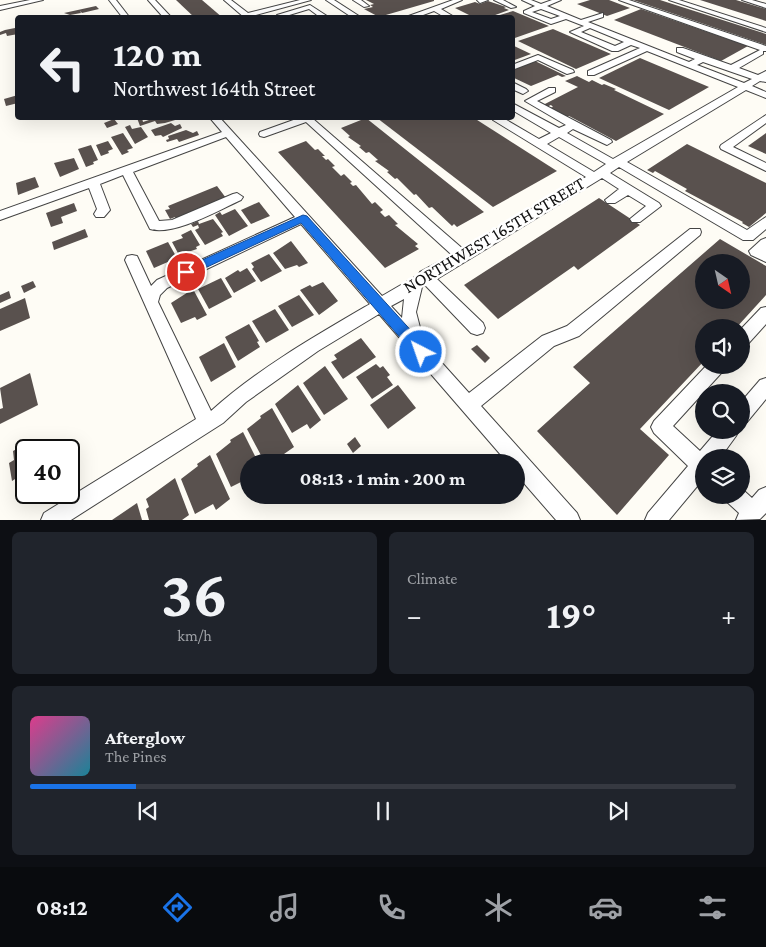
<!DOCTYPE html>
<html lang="en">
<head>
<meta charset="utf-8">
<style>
	body { margin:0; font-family:"Crimson Pro",serif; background:#20242c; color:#f1f3f6; height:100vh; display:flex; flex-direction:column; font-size:19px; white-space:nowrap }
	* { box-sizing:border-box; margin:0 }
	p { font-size:16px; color:#9ea1a6 }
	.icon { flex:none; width:28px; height:28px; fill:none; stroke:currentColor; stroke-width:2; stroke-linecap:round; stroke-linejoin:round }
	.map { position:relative; height:520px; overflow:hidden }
	.panel { display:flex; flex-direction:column; gap:12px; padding:12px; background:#0d0f14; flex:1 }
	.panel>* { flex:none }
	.guide { position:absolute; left:15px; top:15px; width:500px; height:105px; border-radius:5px; box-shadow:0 5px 20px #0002; background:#171b24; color:#f1f3f6; overflow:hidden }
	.needle { width:32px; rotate:146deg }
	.buttons { position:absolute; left:695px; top:254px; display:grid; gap:10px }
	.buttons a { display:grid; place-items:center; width:55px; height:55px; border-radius:50%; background:#171b24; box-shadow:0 5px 20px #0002; font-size:25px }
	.speed { position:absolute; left:15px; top:439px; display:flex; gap:10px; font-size:25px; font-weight:700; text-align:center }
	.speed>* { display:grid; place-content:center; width:65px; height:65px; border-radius:50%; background:#171b24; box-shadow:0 5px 20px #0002; line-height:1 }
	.speed .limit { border:2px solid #111; border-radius:8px; background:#fff; color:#111 }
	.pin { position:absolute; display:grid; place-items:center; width:42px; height:42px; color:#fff; margin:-21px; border:2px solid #fff; border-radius:50%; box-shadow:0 1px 5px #0007 }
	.me { position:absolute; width:55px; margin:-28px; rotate:319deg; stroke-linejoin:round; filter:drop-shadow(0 0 4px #0008) }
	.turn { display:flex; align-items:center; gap:18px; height:105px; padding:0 15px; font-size:22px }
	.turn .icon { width:65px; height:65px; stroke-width:2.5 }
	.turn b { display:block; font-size:35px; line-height:42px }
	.big { font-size:38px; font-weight:700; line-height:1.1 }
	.panel .widget { flex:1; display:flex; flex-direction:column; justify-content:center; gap:8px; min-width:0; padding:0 18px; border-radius:8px; background:#20242c }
	.panel .dial { align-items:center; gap:0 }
	.dial b { font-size:65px; line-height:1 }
	.song { display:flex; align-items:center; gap:15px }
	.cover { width:60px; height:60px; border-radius:8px; background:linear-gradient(135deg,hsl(330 70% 55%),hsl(190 70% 35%)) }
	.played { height:5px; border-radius:2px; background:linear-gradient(90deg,#1a73e8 15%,#363941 15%) }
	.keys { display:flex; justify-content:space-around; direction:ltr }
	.heat { display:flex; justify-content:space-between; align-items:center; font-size:28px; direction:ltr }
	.panel .tiles { flex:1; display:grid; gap:12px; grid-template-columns:1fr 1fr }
	.widget:last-child { grid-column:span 2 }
	.trip { position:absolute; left:240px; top:454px; width:285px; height:50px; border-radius:25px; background:#171b24; box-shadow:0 5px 20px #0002; font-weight:700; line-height:50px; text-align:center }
	.tab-bar { display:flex; height:80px; justify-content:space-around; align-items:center; background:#090b0e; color:#9ea1a6 }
	.tab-bar .icon { width:35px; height:35px }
	.tab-bar .active { color:#1a73e8 }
	.tab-bar b { font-size:22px; color:#f1f3f6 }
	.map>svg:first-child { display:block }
	.building { fill:#59514e; fill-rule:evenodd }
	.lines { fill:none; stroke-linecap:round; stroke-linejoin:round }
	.minor-casing { stroke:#444; stroke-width:2 }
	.minor { fill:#fff; fill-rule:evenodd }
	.route { fill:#1a73e8; stroke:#114b97 }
	.labels { text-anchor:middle; stroke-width:5; stroke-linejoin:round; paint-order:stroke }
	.street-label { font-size:18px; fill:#111; stroke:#fff }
</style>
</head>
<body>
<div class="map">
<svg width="766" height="520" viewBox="0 0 766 520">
	<rect width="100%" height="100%" fill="#fefcf5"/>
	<g class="building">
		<path d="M176,0h26l21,18h-28z"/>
		<path d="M366,0h68v1l-55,16 -15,-8 9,-2 -3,-2 4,-1z"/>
		<path d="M590,0h19l21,8 -23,8 -30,-12z"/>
		<path d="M633,0h27l106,34v11z"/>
		<path d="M700,0h36l30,9v12z"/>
		<path d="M488,1l18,6 -2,1 5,2 -22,8h-12l-20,-10 20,-6 5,2z"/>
		<path d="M96,6l3,3 -17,4 -2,-2 1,2 -11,2 -6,-2z"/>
		<path d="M641,9l107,37 -27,15 -107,-41z"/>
		<path d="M513,11l36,15 -37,13v-21l-19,-1z"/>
		<path d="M15,28l3,6 -11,2 -1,-3 -6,2v-3l5,-2z"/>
		<path d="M553,29l58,25 -35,15 -58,-28z"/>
		<path d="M512,45l19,9 -19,7z"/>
		<path d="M640,58l69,29 -40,23 -70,-32z"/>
		<path d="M535,61l31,15 -4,1 -4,-2 -27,11 -19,-9v-7z"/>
		<path d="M577,76l12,6 3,-2 10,5 2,-1 12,5 -2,1 50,24 -48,27 -47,-25 -4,1 -16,-9 4,-1 -2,-2 -7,3 -3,-2 37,-19 -13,-6z"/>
		<path d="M18,95v8l-12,3 -2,-7z"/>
		<path d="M137,118h5l1,4 12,-4h27l-17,5 -8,1 -2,-3 -15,5z"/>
		<path d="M366,118l118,94 -27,15 -3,-3 -2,2 -20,-19 -3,1 -13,-14 -2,1 -17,-17 -2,1 -8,-7 2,-1 -14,-10 3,-1 -9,-8 -3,1 -7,-6 2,-1 -13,-9 2,-1 -9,-8z"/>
		<path d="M377,118h97l83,53 -64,36z"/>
		<path d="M114,119l4,5 -11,4 -3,-5z"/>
		<path d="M171,123l4,3 5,-2 2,4 -19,9 -2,-2 -6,1 -4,-6z"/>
		<path d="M130,125l2,4 9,-2 7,10 -13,7 -10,-17z"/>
		<path d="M186,130l7,3 4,-2 2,4 -20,7 -2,-3 -10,3 -1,-2 3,-1 -1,-3z"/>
		<path d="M123,133l10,15 -6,2 2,2 -7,3 -11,-18z"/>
		<path d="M766,133v21l-18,-8z"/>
		<path d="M108,141l5,8 -5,2 1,2 -8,3 -5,-11z"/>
		<path d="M306,141l9,9 3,-1 7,7h-3l4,4 2,-1 7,7 -3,1 9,9 3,-2 8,8 -2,1 3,3 3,-1 16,19 3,-2 8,8 -3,2 5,5 4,-2 9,9 -3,1 23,19 -3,2 4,3 -34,19 -107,-116z"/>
		<path d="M687,144l79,39v30l-17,14 -7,-4 1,-1 -58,-31 2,-2 -32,-18 -2,2 -6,-3z"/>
		<path d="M91,145l7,15 -5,2 1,2 -8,3 -8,-18z"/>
		<path d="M74,158l5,11 -19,8 -6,-14z"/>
		<path d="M35,177l4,10 -21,8 -2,-12z"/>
		<path d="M217,186l9,12 -50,22 -1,-3 -5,2 -5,-9 5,-1 -2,-3z"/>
		<path d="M599,198l41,27 -62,45 -4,-4 -76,53 -34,-34z"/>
		<path d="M259,202l11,14 -19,8 -10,-14z"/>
		<path d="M74,203l3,8 -16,6 2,6 -12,4 -5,-14z"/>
		<path d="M235,209l13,17 -19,10 -14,-21 5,-3 2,3z"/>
		<path d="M213,219l10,13 -2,1 2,3 -18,9 -10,-15 4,-2 -1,-3 -5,2 -2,-3 7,-3 1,3z"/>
		<path d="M85,229l3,8 -34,13 -2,-8z"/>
		<path d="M191,230l9,15 -4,2 1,2 -18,6 -7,-13 11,-4 -2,-3z"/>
		<path d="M720,239l46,27v29l-30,33h-32v33l-64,68 29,26 -52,60 -80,-84 53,-48 -17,-16zM704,262h37v38h-37z"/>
		<path d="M291,241l17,22 -9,4 -2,-2 -12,4 -12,-16z"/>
		<path d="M168,242l9,16 -23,10 -8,-17z"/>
		<path d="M269,254l13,17 -21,11 -9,-13 2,-2 -3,-4z"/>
		<path d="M247,268l9,13 -22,12 -9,-15 13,-8 2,2z"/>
		<path d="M221,278l11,19 -23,12 -11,-20z"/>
		<path d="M33,281l3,6 -12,6 -3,-7z"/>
		<path d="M323,282l15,19 -19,14 -19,-25 10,-5 2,2z"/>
		<path d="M193,289l14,26 -10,5 -2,-3 -14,6 -10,-20z"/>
		<path d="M9,291l2,7 -11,5v-8z"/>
		<path d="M299,295l15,20 -22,12 -14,-21z"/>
		<path d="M25,298l5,20 -30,13v-22z"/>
		<path d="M275,309l14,21 -23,13 -14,-22z"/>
		<path d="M249,324l10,17 -2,1 3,5 -22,14 -13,-24z"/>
		<path d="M361,338l15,19 -33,22 -12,-17 6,-3 -3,-4z"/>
		<path d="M224,343l12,24 -25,15 -12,-25z"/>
		<path d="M477,345l13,13 -5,5 -14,-14z"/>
		<path d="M376,364l4,4 3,-2 7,9 -3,2 6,8 -21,14 -16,-22z"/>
		<path d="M325,366l23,33 -24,16 -21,-32z"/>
		<path d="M30,373l8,32 -38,19v-15l3,-1 -3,-20z"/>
		<path d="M298,385l23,35 -11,9 -3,-5 -15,9 -17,-29z"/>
		<path d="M398,385l18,23 -28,21 -18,-24z"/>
		<path d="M272,408l22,39 -20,14 -3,-4 -7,4 -17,-32 14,-11 -1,-2z"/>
		<path d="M243,432l15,30h-9v16l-18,9 -15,-33 15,-12 -1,-2z"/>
		<path d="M355,437l6,9 -8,7 -6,-9z"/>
		<path d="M35,439l3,11h-12v22l-14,9 -3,-18 5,-3 -1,-9z"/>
		<path d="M210,455l20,44 -14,11 -3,-6 -18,10 -14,-35 17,-13 -1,-2z"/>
		<path d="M175,478l14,37 -7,5h-33l-3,-11 3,-2 -3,-8z"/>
		<path d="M137,503l5,17h-30z"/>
	</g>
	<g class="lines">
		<defs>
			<g id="minor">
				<path d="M30,0h13l-43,10v-4z"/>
				<path d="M109,0h7l14,18h-7z"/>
				<path d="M148,0h7l17,18h-8z"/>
				<path d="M224,0h7l17,13 52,-13h11l-59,16 1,2h-8z"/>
				<path d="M326,0h8l28,18h-9z"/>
				<path d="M353,0h8l8,6 -5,1z"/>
				<path d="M453,0h9l-21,9 15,9h-10l-12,-7 -19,7h-12z"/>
				<path d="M477,0h11l-8,3z"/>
				<path d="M494,0h9l13,7 -5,1z"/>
				<path d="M522,0h9l10,4 11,-4h9l-14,6 34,14 22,-7v4l-15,5 101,40 6,-3 -18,-7v-4h6l48,17 29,-15 -141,-50h10l137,46v5h-3v3l-24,14 19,7 8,-4v11l-6,-1 -8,5 14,6v6l-20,-8 -119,72 120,68 19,-13v12l-13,11h-10l-124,-73 -9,6 49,30 2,3 -21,16h-8l-2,-3 16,-13 -18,-11 -13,8h-8l-2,-3 14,-11 -17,-11 -165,101 46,44 2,5 -2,5 -6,2 -6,-2 -46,-48 -3,2 -6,25 8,31 45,50 73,-57 25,-10 123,-97h10l1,3 -1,3 -121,101 -25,10 -73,60 96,107 3,7h-24l-40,-46v-12h-9l-128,-148 -61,37 -72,51 -23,21 -152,97h-30l3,-7 152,-94 -71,-159 2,-4 5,-1 5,1 14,30 6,-6 138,-63 -69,-80 -93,35 26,49 13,-1 61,-26 4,-1 6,4 -2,3c-22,10 -67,36 -91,29l-27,-54 -23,9 10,26 -6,7h-8l-2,-3 3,-5 -8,-21 -89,32v-9l222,-79 -12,-14h10l162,178 36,-21 2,-3 32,-17 -146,-133 -42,15 -4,-1 -1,-2 1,-2 39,-14h13l151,131 123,-72 -93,-57 -1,-2h11l36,21 12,-6 -39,-23v-7l47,25 7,-3 -41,-24 24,-13h6v4l-18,9 74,39 1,2 -5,3 -34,-16 -6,4 46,26 125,-72 -91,-36 -53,24h-6v-4l52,-23 -9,-3 -13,6h-6l-42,-19 14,-6 -18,-7 -15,5 -27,-11v-2l11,-5zM541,9l19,7 -9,3 -19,-7zM590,28l34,14 -9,4 -34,-14zM703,62l49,17 -8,4 -47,-18zM559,137l47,27 -12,8 -47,-28zM301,224l69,80c-55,32 -111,64 -159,107l-53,-109 2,-7 7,-7zM404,299l-2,19 -11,-12z"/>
				<path d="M669,0h10l87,28v4z"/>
				<path d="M742,0h10l14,4v4z"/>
				<path d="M310,5l20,13h-9l-12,-9 -23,7 2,2h-8l-3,-3z"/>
				<path d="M538,55l35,15 1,2 -7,2 -29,-14 -26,10v-5z"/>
				<path d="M512,82l14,7 2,2 -5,3 -11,-5z"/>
				<path d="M766,115v8l-33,24 33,16v8l-45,-22 -1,-2 1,-2z"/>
				<path d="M766,238v24l-15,-7 -2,-4 12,-11z"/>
				<path d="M766,307v17l-19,21 -6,2v-18l20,-21z"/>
				<path d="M707,365h19l-2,5 -51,56 27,25 18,-21h21l-3,6 -16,22h-16v20l-35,42h-24l3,-7 40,-47 -34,-33 -3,-6 3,-6z"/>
				<path d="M766,378v21l-19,23 -6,3v-23l19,-22z"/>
				<path d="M766,487v26l-6,6 -24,1 3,-7 -12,-11 -3,-7h17v-7l11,10 7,-8z"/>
			</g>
		</defs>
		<use href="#minor" class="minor-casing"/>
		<use href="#minor" class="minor"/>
	</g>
	<path class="route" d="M303,215l4,1 119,131 2,5 -2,4 -5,2 -5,-2 -115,-133 -111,52 -4,2 -6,-5 2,-3z"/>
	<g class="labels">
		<g class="street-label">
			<text transform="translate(494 235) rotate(-31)" y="6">NORTHWEST 165TH STREET</text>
		</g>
	</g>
</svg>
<div class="buttons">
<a><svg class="needle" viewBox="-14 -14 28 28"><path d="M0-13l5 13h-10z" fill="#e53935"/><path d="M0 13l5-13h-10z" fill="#9ea1a6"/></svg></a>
<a><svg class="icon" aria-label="sound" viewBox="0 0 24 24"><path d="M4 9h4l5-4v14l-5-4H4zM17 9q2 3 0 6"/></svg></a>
<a><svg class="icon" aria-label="search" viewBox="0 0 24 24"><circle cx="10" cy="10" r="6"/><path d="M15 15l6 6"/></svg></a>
<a><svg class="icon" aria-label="layers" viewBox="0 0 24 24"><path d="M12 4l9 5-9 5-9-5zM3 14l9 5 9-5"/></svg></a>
</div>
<div class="speed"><div class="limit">40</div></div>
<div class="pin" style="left:186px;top:272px;background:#d93025"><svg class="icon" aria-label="arrive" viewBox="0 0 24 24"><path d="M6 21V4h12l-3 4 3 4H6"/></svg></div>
<svg class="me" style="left:421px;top:352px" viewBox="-20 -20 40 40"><circle r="17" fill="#1a73e8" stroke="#fff" stroke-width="3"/><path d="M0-11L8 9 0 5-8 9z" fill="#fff"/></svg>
<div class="trip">08:13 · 1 min · 200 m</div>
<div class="guide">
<div class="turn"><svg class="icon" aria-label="left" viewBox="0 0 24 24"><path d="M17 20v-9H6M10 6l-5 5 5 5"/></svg><div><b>120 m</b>Northwest 164th Street</div></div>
</div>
</div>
<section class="panel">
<div class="tiles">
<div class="widget dial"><b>36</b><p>km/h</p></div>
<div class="widget"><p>Climate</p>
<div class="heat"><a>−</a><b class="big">19°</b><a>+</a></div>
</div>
<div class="widget">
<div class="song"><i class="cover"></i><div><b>Afterglow</b><p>The Pines</p></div></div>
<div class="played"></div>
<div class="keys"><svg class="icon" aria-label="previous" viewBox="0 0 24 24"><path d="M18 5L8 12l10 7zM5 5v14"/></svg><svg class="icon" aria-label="pause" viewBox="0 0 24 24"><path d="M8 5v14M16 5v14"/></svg><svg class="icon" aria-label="next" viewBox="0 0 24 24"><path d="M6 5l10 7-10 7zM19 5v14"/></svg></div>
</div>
</div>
</section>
<nav class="tab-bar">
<b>08:12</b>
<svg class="icon active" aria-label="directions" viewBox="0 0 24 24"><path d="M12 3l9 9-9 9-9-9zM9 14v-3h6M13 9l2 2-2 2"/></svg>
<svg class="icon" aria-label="music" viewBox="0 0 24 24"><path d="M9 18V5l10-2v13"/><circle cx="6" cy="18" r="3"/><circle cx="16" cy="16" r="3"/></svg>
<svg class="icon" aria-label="phone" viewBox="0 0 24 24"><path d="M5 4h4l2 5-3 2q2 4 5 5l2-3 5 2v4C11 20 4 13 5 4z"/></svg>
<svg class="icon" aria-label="climate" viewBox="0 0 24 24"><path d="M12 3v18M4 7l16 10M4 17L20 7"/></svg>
<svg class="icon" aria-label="car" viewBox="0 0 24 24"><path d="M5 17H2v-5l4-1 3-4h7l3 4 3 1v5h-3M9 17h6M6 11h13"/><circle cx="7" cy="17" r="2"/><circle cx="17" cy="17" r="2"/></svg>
<svg class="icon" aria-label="filters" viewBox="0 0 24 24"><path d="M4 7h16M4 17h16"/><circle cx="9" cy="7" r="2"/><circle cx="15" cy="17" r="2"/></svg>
</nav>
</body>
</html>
